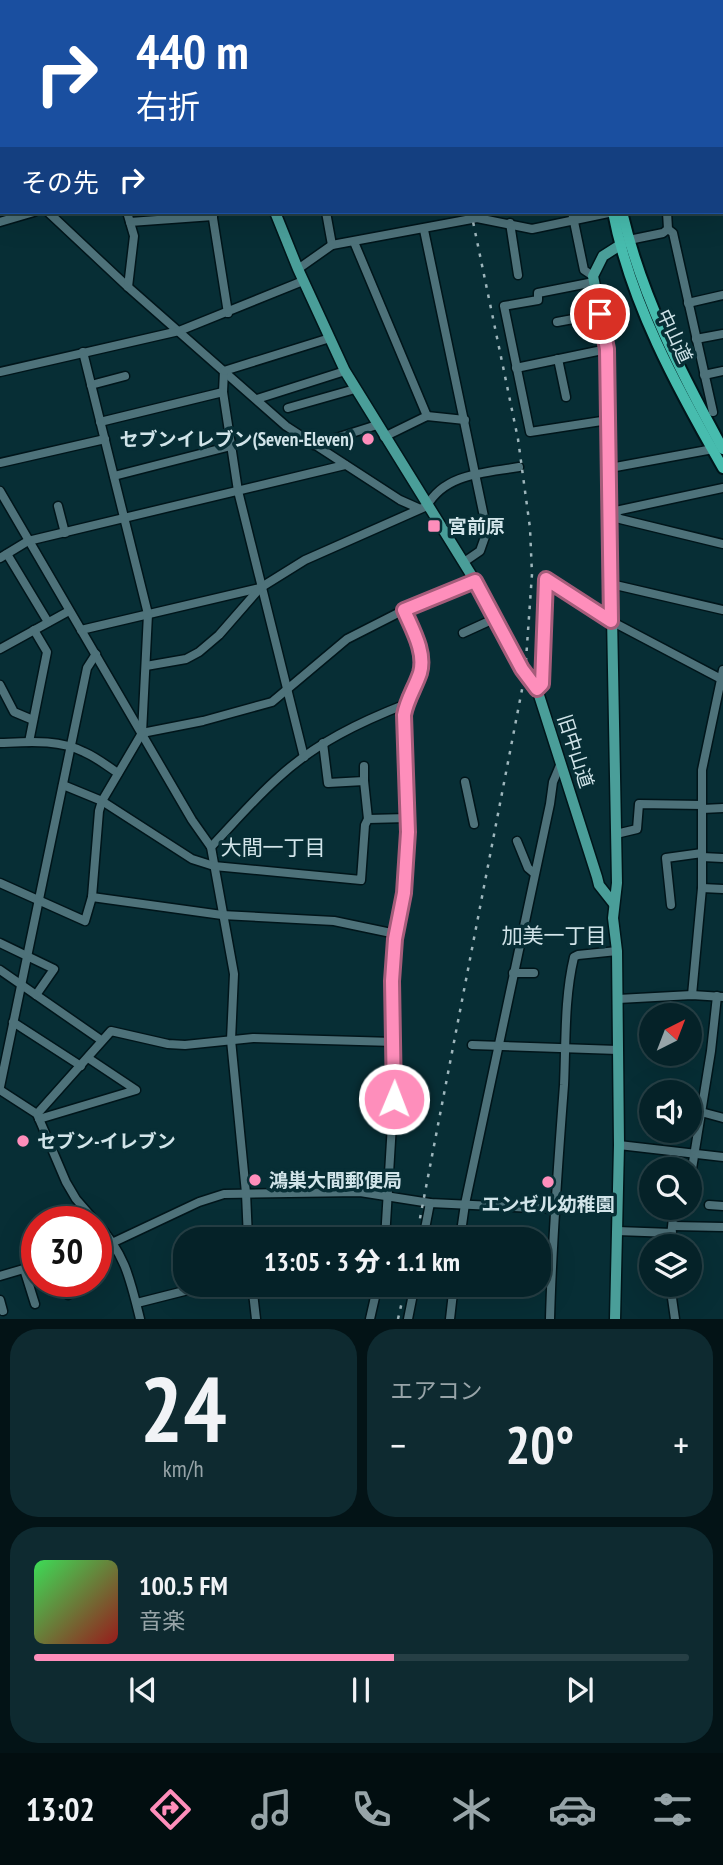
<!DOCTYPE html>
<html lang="ja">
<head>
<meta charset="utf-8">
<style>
	body { margin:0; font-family:"PT Sans Narrow","Noto Sans JP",sans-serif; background:#0e2a30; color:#f1f3f6; height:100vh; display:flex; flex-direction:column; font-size:26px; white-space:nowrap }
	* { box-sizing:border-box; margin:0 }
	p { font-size:23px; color:#97a4a8 }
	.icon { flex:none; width:38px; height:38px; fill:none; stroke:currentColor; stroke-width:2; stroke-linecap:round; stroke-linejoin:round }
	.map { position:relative; height:1319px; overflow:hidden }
	.side { display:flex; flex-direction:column; gap:10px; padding:10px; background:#031316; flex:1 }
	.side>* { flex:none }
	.hud { position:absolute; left:0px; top:0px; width:724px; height:214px; box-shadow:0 7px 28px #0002,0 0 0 2px #263f45; background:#1a4fa0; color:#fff; overflow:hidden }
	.needle { width:46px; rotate:42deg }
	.tools { position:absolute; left:639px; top:1003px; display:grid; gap:14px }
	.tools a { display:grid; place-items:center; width:63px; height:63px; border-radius:50%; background:#052228; box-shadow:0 7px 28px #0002,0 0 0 2px #263f45; font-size:35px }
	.speed { position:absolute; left:21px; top:1206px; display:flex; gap:14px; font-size:35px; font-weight:700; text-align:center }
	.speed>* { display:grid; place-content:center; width:91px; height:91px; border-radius:50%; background:#052228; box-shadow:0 7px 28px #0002,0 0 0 2px #263f45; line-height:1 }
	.speed .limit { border:10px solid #d22; background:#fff; color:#111 }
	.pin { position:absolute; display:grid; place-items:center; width:60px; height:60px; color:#fff; margin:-30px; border:4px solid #fff; border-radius:50%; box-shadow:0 2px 7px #0007 }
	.me { position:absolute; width:77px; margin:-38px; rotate:1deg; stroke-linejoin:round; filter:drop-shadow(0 0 5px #0008) }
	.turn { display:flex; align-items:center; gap:24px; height:147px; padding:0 21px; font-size:32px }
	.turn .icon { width:91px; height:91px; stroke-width:2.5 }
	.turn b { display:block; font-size:49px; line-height:60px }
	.then { display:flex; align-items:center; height:66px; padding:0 21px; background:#0003; gap:14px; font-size:26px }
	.big { font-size:52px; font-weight:800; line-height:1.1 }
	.side .widget { flex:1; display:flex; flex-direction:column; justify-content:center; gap:10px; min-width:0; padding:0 24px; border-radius:28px; background:#0e2a30 }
	.side .dial { align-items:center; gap:0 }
	.dial b { font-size:91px; line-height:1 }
	.song { display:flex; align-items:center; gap:21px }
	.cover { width:84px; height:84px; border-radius:10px; background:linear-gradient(135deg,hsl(130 70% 55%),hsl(0 70% 35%)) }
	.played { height:7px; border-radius:4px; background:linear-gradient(90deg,#fe8ebb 55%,#263f45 55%) }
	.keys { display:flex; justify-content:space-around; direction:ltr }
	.heat { display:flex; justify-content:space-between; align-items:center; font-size:38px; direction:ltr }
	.side .tiles { flex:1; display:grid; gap:10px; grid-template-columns:1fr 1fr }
	.widget:last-child { grid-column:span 2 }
	.trip { position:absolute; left:173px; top:1227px; width:378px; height:70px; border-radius:28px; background:#052228; box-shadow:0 7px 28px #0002,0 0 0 2px #263f45; font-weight:800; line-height:70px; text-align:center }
	.dock { display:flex; height:112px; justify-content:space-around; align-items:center; background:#020e10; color:#97a4a8 }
	.dock .icon { width:49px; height:49px }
	.dock .active { color:#fe8ebb }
	.dock b { font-size:32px; color:#f1f3f6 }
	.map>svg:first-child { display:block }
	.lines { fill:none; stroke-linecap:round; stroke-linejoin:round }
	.minor-casing { stroke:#00151a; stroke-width:11 }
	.major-casing { stroke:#00151a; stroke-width:13 }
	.highway-casing { stroke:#00151a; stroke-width:14 }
	.minor { stroke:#4e727a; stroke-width:8 }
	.major { stroke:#4a9e99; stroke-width:10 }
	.highway { stroke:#47bcae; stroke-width:10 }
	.rail { stroke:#9eb6bc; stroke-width:2.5; stroke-dasharray:3.5 7; stroke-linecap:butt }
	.route-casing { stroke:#a55c7a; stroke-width:18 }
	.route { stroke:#fe8ebb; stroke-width:12 }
	.poi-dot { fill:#fe8ebb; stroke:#072e35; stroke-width:2.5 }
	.labels { text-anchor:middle; stroke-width:7; stroke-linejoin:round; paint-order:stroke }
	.street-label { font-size:19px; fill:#d1e4e9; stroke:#072e35 }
	.poi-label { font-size:19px; font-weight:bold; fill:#d1e4e9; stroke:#072e35; text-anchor:start }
	.neighbourhood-label { font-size:21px; fill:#d1e4e9; stroke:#072e35 }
</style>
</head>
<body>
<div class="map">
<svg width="723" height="1319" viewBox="0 0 723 1319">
	<rect width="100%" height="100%" fill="#072e35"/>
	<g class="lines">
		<defs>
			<g id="minor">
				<path d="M70,0l1,2"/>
				<path d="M277,0l1,2"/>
				<path d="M421,0v2"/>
				<path d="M528,0l1,2"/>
				<path d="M719,0v2"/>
				<path d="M292,2l6,-2"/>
				<path d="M435,2l13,-2"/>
				<path d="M723,20v1"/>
				<path d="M0,25h2"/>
				<path d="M0,59l2,-1"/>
				<path d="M0,121l2,-1"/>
				<path d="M0,175l2,2"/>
				<path d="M48,212l80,75 158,139 114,74 18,8"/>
				<path d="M127,212l7,24 -6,51"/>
				<path d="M212,212l16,101"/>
				<path d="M326,212l6,33"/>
				<path d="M572,212l12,58 9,6"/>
				<path d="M667,212l1,17 5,4 40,179"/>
				<path d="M0,222l34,-10"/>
				<path d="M130,222l83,-6"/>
				<path d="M510,223l8,52"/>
				<path d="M424,230l63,301 -7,20 -16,11"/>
				<path d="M629,240l34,-7 5,-4"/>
				<path d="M354,242l73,174"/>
				<path d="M298,269l34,-24 145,-27 55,11 81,-17"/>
				<path d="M594,282l-56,11v7l-34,6 26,126 78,-12"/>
				<path d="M688,303l35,-8"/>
				<path d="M557,322l43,-8"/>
				<path d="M696,339l27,-5"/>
				<path d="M558,359l8,38"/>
				<path d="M516,368l91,-19"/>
				<path d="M224,371l-1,21 15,99 66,266"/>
				<path d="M224,371l106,-33"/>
				<path d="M0,372l179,-41 124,-50"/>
				<path d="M704,375l19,-4"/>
				<path d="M91,385l34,-9"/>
				<path d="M257,399l88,-28"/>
				<path d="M288,408l67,-19"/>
				<path d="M100,422l123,-30"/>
				<path d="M384,437l43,-21 38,4"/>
				<path d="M314,445l63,-20"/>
				<path d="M0,463l105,-24"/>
				<path d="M610,468l103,-19"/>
				<path d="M114,476l117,-30"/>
				<path d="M0,491l192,329 19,27 23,127 -3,66 15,153 2,46"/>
				<path d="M58,506l7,27"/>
				<path d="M611,512l9,7 103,25"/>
				<path d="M611,512l112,-24"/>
				<path d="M7,554l41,68"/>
				<path d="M0,558l28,-17 317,-76"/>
				<path d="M611,584l112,26"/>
				<path d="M81,630l179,-42"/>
				<path d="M463,633l33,-15"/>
				<path d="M0,649l69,-38"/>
				<path d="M146,666l40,-7 13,-7 20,-17 41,-47 45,-28 122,-54c18,-33 59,-33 92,-39"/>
				<path d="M0,685l14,27 19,8"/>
				<path d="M537,689l5,-5 4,-105 65,42 112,59"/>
				<path d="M142,733l61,-12 69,-19 75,-63 57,-29 71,-29"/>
				<path d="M29,742l18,-90 -13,-22"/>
				<path d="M0,743c28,-1 58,-4 84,9 12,5 23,14 34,21"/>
				<path d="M323,743l5,40 36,-2v-15"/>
				<path d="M364,781l4,38"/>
				<path d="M465,782l9,42"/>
				<path d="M63,785l39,16 90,58 22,7 147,14 4,-55 3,-6 40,-1"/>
				<path d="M702,809l21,-1"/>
				<path d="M616,834l21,-5 2,-25 63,1"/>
				<path d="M517,841l11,27 6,5"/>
				<path d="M211,847c22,-23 44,-49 68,-70 37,-34 81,-55 127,-73"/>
				<path d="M702,857l21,1"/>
				<path d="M0,883l85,38 7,-24 7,-86 3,-10 40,-68 6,-119 -65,-262"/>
				<path d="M702,888l21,1"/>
				<path d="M92,897l130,18 112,6 62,13"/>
				<path d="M671,905l-5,-47 36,-5"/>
				<path d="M0,943l54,26 -18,26"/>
				<path d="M0,970l101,70"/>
				<path d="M513,973h21"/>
				<path d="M692,995l10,-107v-118l21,-100"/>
				<path d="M618,999l74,-4 31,2"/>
				<path d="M13,1022l68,44"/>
				<path d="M472,1045l146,5"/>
				<path d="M0,1087l87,-419 9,-14"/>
				<path d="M0,1090l37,24 29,68 10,17 20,23"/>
				<path d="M701,1112l22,6"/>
				<path d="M37,1114l74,-83 57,13 17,1 68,-7 141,4"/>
				<path d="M39,1119l97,-29 -48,-32"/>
				<path d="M619,1145l104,12"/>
				<path d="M690,1181l21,-130 6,-55"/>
				<path d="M709,1205l14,1"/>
				<path d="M96,1222c29,32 34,56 44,97"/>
				<path d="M673,1226l50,1"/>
				<path d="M617,1231l55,2"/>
				<path d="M385,1239l10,-164 -3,-94 3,-42 9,-46 4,-64 -4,-114c3,-15 11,-27 16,-42 6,-21 -8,-44 -16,-63"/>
				<path d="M423,1239l7,-36"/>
				<path d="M460,1239l5,-35 85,-400 3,-22 8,-19"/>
				<path d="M670,1246l4,-38"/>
				<path d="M96,1247l18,-5 85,-40 25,-8 136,-2 70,11 125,6 63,-2"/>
				<path d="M24,1269l11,35"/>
				<path d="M0,1276l37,-11"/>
				<path d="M64,1281l4,14"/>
				<path d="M252,1284l4,35"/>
				<path d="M670,1284l5,35"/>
				<path d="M0,1300l3,11"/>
				<path d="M137,1303l75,-19"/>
				<path d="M370,1319l8,-35"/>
				<path d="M408,1319l7,-35"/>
				<path d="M450,1319l4,-35"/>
				<path d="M550,1319c2,-78 8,-156 14,-234 2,-43 0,-86 10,-128l4,-2 39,-4"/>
			</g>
			<g id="major">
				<path d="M218,0v2"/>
				<path d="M275,212l23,57 47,102 130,210 47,88 15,20 60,188 2,8 15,19"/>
				<path d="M615,1319l4,-174 -2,-194 -4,-33 4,-35 -10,-534 -14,-73 10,-20 22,-14"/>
			</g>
			<g id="highway">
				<path d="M602,0v2"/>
				<path d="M612,0v2"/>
				<path d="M613,212c17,90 64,176 110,256"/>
				<path d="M622,212c20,85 59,161 101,237"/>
			</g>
		</defs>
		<use href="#minor" class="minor-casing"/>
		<use href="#major" class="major-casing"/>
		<use href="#highway" class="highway-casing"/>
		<use href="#minor" class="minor"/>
		<use href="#major" class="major"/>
		<use href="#highway" class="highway"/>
		<g class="rail">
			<path d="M432,0v2"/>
			<path d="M416,1239l109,-565 7,-100 -2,-46 -12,-89 -47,-227"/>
			<path d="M398,1319l8,-35"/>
		</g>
	</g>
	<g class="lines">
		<defs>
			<path id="route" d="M394,1099l-2,-118 3,-42 9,-46 4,-61 -4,-117c3,-16 11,-27 16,-42 6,-21 -8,-44 -16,-63l71,-29 47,88 15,20 5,-5 4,-105 65,42 -4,-272 -7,-35"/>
		</defs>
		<use href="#route" class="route-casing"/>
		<use href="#route" class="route"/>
	</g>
	<g class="poi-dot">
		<circle cx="368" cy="439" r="7"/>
		<rect x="427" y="519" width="14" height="14" rx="3.5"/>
		<circle cx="23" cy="1141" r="7"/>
		<circle cx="255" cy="1180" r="7"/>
		<circle cx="548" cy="1182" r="7"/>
	</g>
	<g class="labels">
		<g class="street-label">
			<text transform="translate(675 336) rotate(65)" y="7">中山道</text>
			<text transform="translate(576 751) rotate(72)" y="7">旧中山道</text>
		</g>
		<g class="poi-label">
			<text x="354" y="446" text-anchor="end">セブンイレブン(Seven-Eleven)</text>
			<text x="448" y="533">宮前原</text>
			<text x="37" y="1148">セブン-イレブン</text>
			<text x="269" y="1187">鴻巣大間郵便局</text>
			<text x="548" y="1211" text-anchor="middle">エンゼル幼稚園</text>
		</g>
		<g class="neighbourhood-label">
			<text x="273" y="855">大間一丁目</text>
			<text x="554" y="943">加美一丁目</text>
		</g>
	</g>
</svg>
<div class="tools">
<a><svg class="needle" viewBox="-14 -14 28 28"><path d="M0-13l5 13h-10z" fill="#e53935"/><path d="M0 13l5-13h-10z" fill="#97a4a8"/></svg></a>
<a><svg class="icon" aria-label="sound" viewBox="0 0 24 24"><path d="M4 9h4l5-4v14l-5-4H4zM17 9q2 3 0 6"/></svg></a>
<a><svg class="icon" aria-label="search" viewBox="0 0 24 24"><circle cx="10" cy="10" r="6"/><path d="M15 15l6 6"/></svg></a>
<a><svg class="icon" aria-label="layers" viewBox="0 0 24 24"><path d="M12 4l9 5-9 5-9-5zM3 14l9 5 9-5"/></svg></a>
</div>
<div class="speed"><div class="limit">30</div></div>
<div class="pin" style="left:600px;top:314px;background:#d93025"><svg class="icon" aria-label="arrive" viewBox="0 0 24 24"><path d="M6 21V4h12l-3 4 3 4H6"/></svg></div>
<svg class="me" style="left:394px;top:1099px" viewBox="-20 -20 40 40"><circle r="17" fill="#fe8ebb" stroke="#fff" stroke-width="3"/><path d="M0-11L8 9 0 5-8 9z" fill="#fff"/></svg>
<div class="trip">13:05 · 3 分 · 1.1 km</div>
<div class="hud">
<div class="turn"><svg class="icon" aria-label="right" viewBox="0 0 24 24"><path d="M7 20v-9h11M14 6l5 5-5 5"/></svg><div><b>440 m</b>右折</div></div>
<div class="then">その先<svg class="icon" aria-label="right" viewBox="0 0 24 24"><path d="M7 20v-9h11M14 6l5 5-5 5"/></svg></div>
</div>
</div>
<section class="side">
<div class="tiles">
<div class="widget dial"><b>24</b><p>km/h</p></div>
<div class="widget"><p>エアコン</p>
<div class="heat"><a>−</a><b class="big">20°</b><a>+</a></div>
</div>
<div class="widget">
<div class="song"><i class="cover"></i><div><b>100.5 FM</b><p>音楽</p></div></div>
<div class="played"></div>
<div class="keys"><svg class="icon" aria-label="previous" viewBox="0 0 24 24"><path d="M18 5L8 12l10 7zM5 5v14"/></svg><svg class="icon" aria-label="pause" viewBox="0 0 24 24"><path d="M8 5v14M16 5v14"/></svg><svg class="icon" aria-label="next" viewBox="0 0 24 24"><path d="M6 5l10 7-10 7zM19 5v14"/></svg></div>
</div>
</div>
</section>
<nav class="dock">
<b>13:02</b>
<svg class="icon active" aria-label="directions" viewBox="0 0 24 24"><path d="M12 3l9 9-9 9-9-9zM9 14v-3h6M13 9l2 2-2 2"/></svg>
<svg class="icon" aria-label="music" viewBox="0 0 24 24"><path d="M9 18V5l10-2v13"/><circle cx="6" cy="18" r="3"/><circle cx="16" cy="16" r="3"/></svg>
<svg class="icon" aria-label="phone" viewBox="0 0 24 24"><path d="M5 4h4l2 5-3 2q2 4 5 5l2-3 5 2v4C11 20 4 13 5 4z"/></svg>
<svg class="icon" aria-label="climate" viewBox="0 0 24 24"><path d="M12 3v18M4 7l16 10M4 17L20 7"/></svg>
<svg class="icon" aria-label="car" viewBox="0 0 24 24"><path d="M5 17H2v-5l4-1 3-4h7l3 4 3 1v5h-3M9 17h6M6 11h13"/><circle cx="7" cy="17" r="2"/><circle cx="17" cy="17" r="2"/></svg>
<svg class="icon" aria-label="filters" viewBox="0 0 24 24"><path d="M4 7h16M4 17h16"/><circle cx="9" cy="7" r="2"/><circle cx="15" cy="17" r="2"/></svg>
</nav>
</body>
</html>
